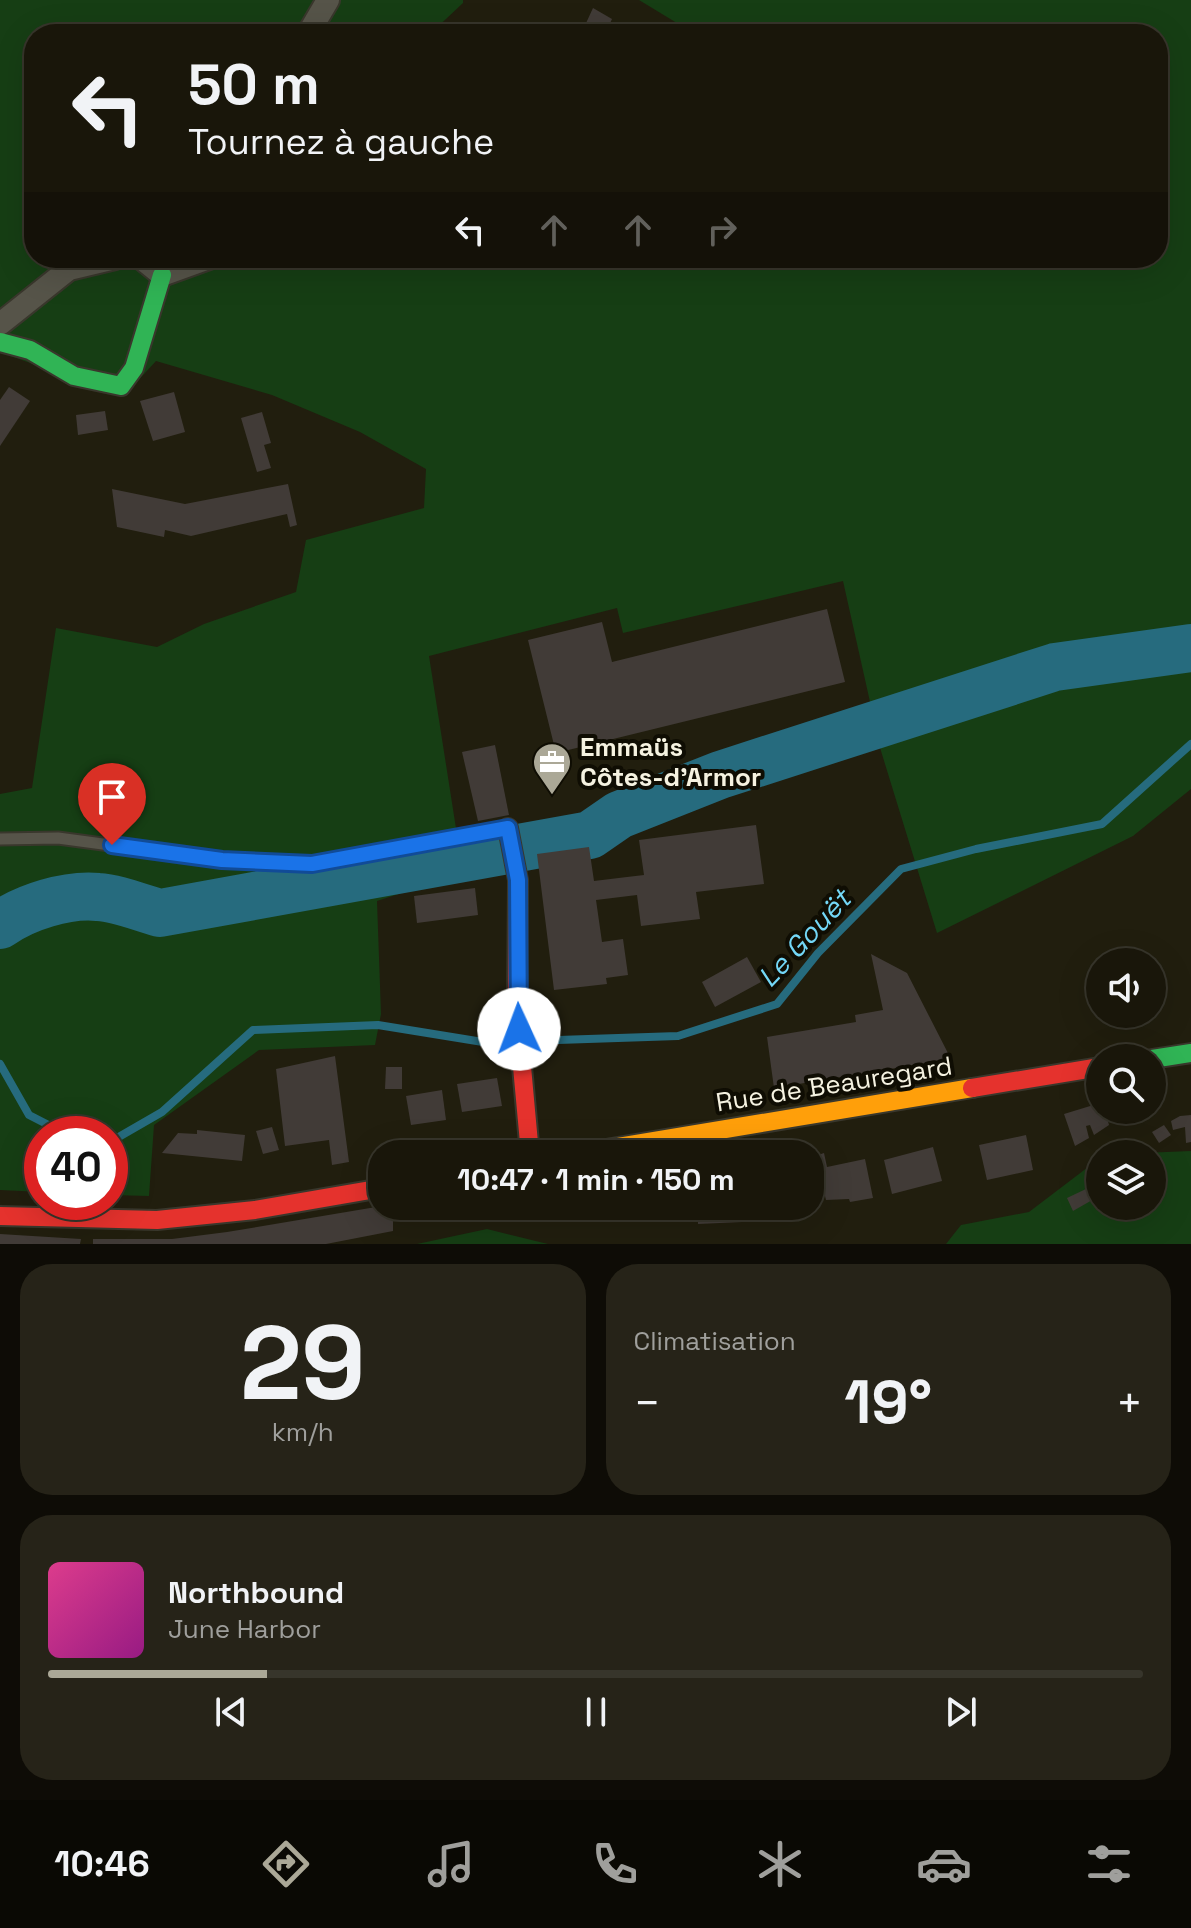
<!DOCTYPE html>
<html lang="fr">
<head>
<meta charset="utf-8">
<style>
	body { margin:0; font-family:"Space Grotesk",sans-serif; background:#262318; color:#f1f3f6; height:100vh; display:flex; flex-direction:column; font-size:30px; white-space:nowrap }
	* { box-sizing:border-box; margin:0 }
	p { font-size:26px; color:#9f9f9c }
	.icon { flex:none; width:44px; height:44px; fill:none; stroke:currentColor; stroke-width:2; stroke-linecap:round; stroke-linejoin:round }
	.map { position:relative; height:1244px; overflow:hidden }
	.drawer { display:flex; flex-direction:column; gap:20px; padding:20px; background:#0e0c06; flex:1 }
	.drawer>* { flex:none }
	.top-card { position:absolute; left:24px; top:24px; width:1144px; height:244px; border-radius:32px; box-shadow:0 8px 32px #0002,0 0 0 2px #37352b; background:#19160a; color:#f1f3f6; overflow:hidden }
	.tools { position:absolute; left:1086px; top:948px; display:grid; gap:16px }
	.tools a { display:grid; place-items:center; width:80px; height:80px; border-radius:50%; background:#19160a; box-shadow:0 8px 32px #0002,0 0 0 2px #37352b; font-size:40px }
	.speed { position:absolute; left:24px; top:1116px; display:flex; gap:16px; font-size:40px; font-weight:700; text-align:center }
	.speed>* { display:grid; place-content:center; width:104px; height:104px; border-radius:50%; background:#19160a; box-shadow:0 8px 32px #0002,0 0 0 2px #37352b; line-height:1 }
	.speed .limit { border:12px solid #d22; background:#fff; color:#111 }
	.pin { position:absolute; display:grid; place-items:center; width:68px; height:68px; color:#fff; margin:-82px -34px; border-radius:50% 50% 50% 0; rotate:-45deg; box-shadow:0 0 8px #0007 }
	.pin .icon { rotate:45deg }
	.me { position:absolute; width:88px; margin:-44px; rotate:358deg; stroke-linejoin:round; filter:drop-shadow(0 0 6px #0008) }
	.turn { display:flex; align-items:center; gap:28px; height:168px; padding:0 32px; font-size:36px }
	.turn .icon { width:104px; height:104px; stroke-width:2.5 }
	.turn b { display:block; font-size:56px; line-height:68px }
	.lanes { display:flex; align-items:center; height:76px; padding:0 32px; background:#0003; justify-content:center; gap:40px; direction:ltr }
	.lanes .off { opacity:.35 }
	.big { font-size:60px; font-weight:700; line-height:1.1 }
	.drawer .widget { flex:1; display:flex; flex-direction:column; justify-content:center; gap:12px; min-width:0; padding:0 28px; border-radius:32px; background:#262318 }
	.drawer .dial { align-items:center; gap:0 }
	.dial b { font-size:104px; line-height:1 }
	.song { display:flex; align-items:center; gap:24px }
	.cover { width:96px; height:96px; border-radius:12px; background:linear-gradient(135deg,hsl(330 70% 55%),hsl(310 70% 35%)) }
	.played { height:8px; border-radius:4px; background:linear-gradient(90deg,#aba897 20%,#37352b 20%) }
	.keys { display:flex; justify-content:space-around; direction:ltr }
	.heat { display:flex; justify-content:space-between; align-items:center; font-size:44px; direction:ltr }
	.drawer .tiles { flex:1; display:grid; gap:20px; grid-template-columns:1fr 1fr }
	.widget:last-child { grid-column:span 2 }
	.trip { position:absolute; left:368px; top:1140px; width:456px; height:80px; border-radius:32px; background:#19160a; box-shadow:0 8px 32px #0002,0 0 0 2px #37352b; font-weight:700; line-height:80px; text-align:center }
	.dock { display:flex; height:128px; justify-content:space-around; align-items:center; background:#0a0904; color:#9f9f9c }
	.dock .icon { width:56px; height:56px }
	.dock .active { color:#aba897 }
	.dock b { font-size:36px; color:#f1f3f6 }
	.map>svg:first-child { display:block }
	.green { fill:#163e14 }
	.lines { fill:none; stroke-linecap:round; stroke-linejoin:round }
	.stream { stroke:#266b7e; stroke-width:8 }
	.river { stroke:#266b7e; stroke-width:48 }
	.building { fill:#413b37 }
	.lane-casing { stroke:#39372c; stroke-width:15 }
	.street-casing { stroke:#39372c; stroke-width:26 }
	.fast-casing { stroke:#39372c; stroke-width:22 }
	.slow-casing { stroke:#39372c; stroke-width:22 }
	.jam-casing { stroke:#39372c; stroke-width:22 }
	.lane { stroke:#565449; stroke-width:11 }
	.street { stroke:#565449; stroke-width:22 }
	.fast { stroke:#30b455; stroke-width:18 }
	.slow { stroke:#ff9f0a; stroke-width:18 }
	.jam { stroke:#e5322d; stroke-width:18 }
	.route-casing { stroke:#114b97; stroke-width:20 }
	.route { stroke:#1a73e8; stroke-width:14 }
	.labels { text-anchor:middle; stroke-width:8; stroke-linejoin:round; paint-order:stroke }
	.poi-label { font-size:26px; font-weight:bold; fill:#f5f2e1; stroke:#0f0d03; text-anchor:start }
	.street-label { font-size:26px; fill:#f5f2e1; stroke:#0f0d03 }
	.water-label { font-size:28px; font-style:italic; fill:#73d7f7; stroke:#0f0d03 }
</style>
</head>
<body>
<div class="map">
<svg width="1191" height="1244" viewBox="0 0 1191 1244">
	<rect width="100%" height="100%" fill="#211e0e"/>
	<g class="green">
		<path d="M0,0h463v3l-33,31h-396v224h1124v-224h-463l-56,-34h552v789l-58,47 -196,97 -56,-182 -38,-170 -220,52 -6,-25 -188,48 34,217 -86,28 4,113 -6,31 -116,5 -105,75 -5,71 -39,-1v-61h-68v58l-42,-2v-396l32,-6 24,-160 101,19 47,-23 92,-32 10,-52 118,-32 2,-39 -66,-37 -88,-37 -116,-34 -33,36 -123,-45z"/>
		<path d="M1191,1151v93h-245l15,-19 68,-13 71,-54v48h52v-52h-35z"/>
		<path d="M487,1229l61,15h-131z"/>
	</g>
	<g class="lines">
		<g class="stream">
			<path d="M528,1041l150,-5 99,-32 41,-51 83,-84 75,-20 126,-25 89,-80"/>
			<path d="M0,1064l29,51 37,19"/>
			<path d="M110,1142l52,-30 91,-82 125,-5 111,18 26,-1"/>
		</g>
		<path class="river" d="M0,925c25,-18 67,-31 98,-28 20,1 43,11 62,16l430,-78 29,-20 101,-40 335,-108 136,-19"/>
	</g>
	<g class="building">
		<path d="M593,8l19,11 -7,15h-24z"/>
		<path d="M9,387l21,14 -30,45v-46z"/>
		<path d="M174,392l11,40 -32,9 -13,-40z"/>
		<path d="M105,411l3,19 -30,5 -2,-20z"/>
		<path d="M262,412l9,31 -7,2 7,23 -14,4 -16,-54z"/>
		<path d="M288,484l9,41 -7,2 -3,-13 -96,22 -26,-6 -1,7 -47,-10 -5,-38 73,15z"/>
		<path d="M827,609l18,73 -289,71 -28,-113 74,-18 10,40z"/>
		<path d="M495,745l14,70 -31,6 -16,-69z"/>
		<path d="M756,825l8,59 -68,8 4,27 -59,7 -4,-31 -41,5 6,42 21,-3 5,36 -22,3 1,6 -53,6 -17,-136 52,-7 5,34 33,-4 17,-2 -5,-35z"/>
		<path d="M475,888l3,27 -61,8 -3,-27z"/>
		<path d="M871,954l36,19 44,86 -177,29 -7,-51 89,-15 -1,-7 28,-5z"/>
		<path d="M747,957l14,25 -46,25 -13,-25z"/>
		<path d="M335,1056l14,106 -17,3 -3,-25 -44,6 -9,-77z"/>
		<path d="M386,1067h16v22h-17z"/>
		<path d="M497,1078l5,28 -40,6 -5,-28z"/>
		<path d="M442,1090l4,30 -35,5 -5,-29z"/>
		<path d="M1100,1103v7h5l4,15 -15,10 -4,-10 -4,1 3,12 -14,8 -11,-32z"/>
		<path d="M1191,1115v27l-5,1 -1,-16 -12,3 -2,-9 9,-5z"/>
		<path d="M1164,1125l7,10 -12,8 -7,-11z"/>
		<path d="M272,1127l7,23 -16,4 -7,-23z"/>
		<path d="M197,1130l48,5 -3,26 -80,-8 16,-20 19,1z"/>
		<path d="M1026,1135l7,35 -46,10 -8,-35z"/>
		<path d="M747,1146l1,8h-37v-2z"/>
		<path d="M813,1147l2,9 9,-3 3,14 38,-8 8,39 -23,4 -1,-3 -23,1 -6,-25 -10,2v-23h-22z"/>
		<path d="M933,1147l9,34 -50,13 -8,-34z"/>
		<path d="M1088,1188l6,11 -21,12 -6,-13z"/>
		<path d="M382,1206h16l1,12h-6v13l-67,13h-233v-5h79l55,-7z"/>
		<path d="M525,1206h88l1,6 -86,5z"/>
		<path d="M634,1206h132v15l-68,3v-9l-19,1v-8l-44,4z"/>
		<path d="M0,1234l81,5 -1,5h-80z"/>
	</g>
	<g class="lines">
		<defs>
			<path id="lane" d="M0,839l58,-1 164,22 90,4 192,-35"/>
			<g id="street">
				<path d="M308,34l20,-34"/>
				<path d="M141,258l21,17 47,-17"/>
				<path d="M0,324l69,-55 46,-11"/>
			</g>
			<g id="fast">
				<path d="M0,342l30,8 44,26 47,10 13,-18 28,-93"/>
				<path d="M1152,1059l39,-6"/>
			</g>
			<path id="slow" d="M576,1154l396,-66"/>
			<g id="jam">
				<path d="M508,828l10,52 -1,132 13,142"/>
				<path d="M972,1088l128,-21"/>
				<path d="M0,1216l157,4 98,-10 127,-22"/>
			</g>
		</defs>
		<use href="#lane" class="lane-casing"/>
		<use href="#street" class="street-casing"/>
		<use href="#fast" class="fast-casing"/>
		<use href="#slow" class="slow-casing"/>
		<use href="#jam" class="jam-casing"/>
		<use href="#lane" class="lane"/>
		<use href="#street" class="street"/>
		<use href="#fast" class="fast"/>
		<use href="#slow" class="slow"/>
		<use href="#jam" class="jam"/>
	</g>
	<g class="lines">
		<defs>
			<path id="route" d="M112,845l110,15 90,4 196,-36 10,52 1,149"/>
		</defs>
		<use href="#route" class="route-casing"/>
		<use href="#route" class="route"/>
	</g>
	<defs>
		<symbol id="office-pin" viewBox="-11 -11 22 30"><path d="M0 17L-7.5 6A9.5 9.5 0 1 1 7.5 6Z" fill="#aba897" stroke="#0f0d03"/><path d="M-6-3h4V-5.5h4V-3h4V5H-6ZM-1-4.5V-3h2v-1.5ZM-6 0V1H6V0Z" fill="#fff"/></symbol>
	</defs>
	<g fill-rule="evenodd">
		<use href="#office-pin" x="530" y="740" width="44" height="60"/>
	</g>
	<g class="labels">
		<g class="poi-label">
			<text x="580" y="756">Emmaüs<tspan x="580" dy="30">Côtes-d'Armor</tspan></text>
		</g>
		<g class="street-label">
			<text transform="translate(834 1084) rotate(-9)" y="9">Rue de Beauregard</text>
		</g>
		<g class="water-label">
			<text transform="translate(804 938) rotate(-47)" y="10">Le Gouët</text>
		</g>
	</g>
</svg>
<div class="tools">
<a><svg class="icon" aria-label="sound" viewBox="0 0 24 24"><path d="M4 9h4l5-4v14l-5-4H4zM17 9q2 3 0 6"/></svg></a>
<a><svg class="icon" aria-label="search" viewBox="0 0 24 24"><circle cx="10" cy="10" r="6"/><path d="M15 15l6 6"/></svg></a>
<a><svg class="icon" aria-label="layers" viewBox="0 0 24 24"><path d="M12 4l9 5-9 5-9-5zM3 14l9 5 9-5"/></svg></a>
</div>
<div class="speed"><div class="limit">40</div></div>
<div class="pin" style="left:112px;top:845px;background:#d93025"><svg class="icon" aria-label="arrive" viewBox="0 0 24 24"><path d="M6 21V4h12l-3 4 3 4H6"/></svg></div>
<svg class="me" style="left:519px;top:1029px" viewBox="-20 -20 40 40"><circle r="19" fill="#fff"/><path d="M0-13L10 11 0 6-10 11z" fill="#1a73e8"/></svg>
<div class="trip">10:47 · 1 min · 150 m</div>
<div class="top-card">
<div class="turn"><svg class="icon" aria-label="left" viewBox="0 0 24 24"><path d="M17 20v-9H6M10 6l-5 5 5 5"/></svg><div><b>50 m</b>Tournez à gauche</div></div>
<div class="lanes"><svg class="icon" aria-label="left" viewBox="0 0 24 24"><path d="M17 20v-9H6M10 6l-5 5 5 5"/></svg><svg class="icon off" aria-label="ahead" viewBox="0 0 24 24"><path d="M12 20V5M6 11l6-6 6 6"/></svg><svg class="icon off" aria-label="ahead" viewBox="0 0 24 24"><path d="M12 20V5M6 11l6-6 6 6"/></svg><svg class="icon off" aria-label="right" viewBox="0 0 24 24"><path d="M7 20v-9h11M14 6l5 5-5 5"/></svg></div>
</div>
</div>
<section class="drawer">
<div class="tiles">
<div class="widget dial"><b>29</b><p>km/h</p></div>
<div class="widget"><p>Climatisation</p>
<div class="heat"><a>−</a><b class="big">19°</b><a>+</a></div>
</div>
<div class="widget">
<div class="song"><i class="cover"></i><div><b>Northbound</b><p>June Harbor</p></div></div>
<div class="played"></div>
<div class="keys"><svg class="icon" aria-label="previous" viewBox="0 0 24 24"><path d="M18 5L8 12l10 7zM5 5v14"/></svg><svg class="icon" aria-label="pause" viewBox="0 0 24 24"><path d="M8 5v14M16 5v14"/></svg><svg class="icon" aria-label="next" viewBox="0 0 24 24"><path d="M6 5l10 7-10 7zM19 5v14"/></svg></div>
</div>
</div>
</section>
<nav class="dock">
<b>10:46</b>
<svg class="icon active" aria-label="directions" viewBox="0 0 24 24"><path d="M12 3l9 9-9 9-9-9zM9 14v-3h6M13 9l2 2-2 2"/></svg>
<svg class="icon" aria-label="music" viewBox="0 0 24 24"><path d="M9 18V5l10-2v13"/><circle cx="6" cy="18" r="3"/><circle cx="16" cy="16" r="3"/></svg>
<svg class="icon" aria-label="phone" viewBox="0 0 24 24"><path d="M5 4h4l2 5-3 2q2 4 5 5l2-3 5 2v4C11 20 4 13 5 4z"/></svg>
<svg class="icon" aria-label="climate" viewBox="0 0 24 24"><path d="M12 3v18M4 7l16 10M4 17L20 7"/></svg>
<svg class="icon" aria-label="car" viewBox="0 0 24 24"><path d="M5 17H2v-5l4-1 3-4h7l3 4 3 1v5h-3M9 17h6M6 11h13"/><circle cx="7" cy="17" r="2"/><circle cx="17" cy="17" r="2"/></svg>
<svg class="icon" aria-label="filters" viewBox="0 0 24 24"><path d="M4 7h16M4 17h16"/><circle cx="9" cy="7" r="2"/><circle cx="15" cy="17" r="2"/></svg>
</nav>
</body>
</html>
